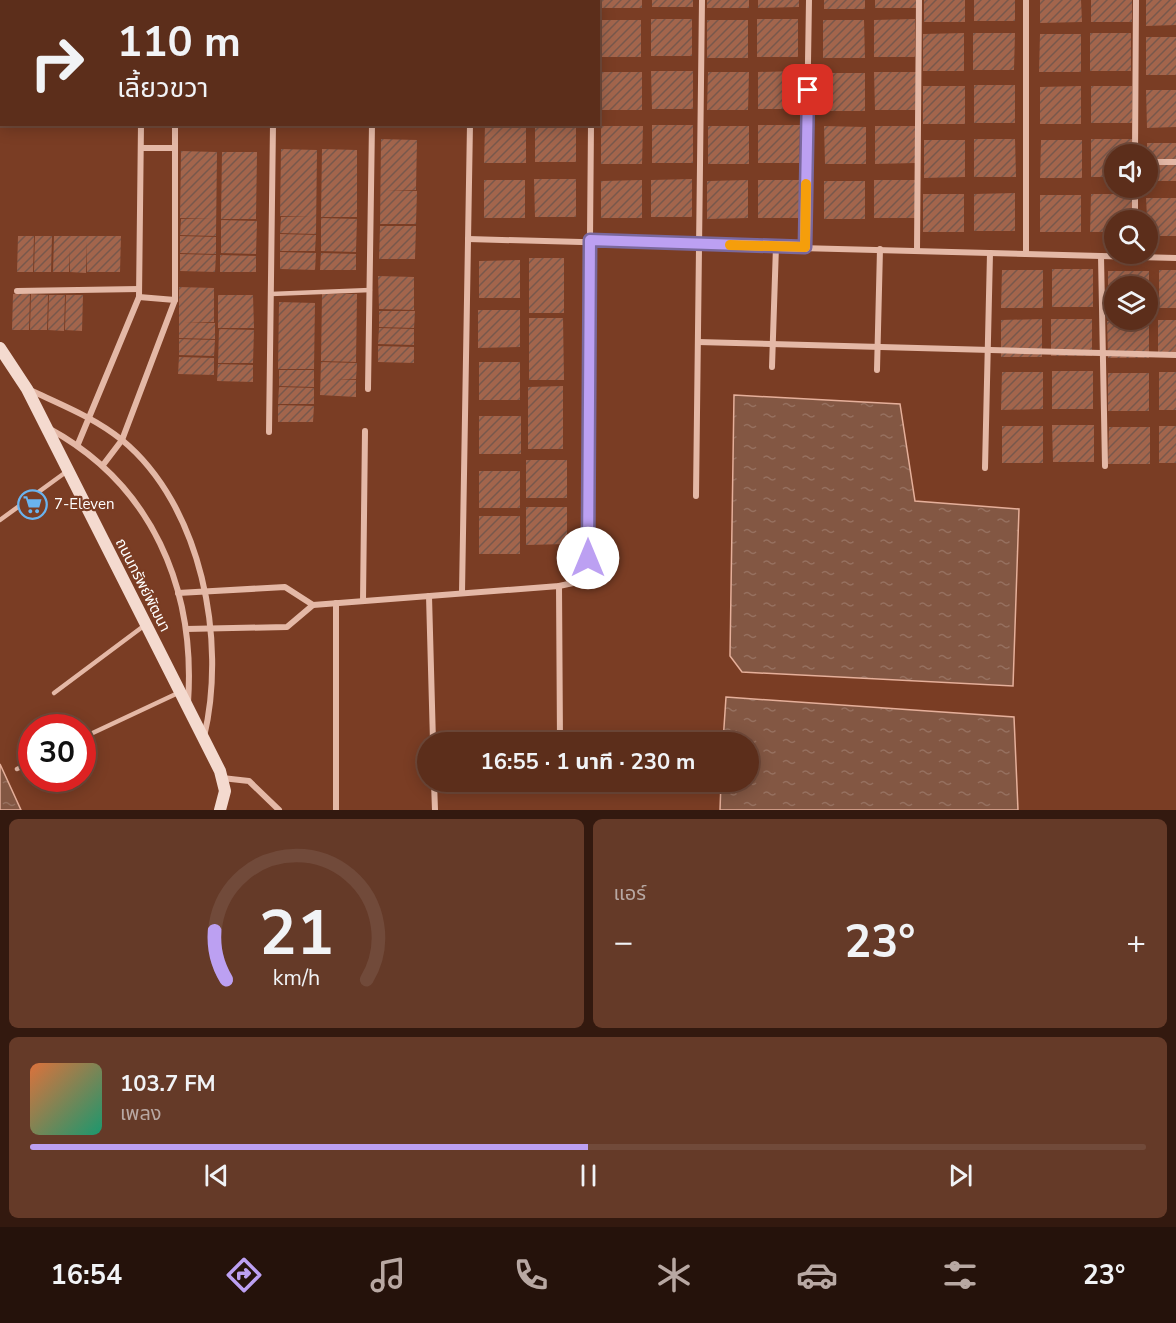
<!DOCTYPE html>
<html lang="th">
<head>
<meta charset="utf-8">
<style>
	body { margin:0; font-family:"Nunito Sans","Noto Sans Thai",sans-serif; background:#653a28; color:#f1f3f6; height:100vh; display:flex; flex-direction:column; font-size:22px; white-space:nowrap }
	* { box-sizing:border-box; margin:0 }
	p { font-size:20px; color:#b8a8a3 }
	.icon { flex:none; width:33px; height:33px; fill:none; stroke:currentColor; stroke-width:2; stroke-linecap:round; stroke-linejoin:round }
	.map { position:relative; height:810px; overflow:hidden }
	.panel { display:flex; flex-direction:column; gap:9px; padding:9px; background:#33190f; flex:1 }
	.panel>* { flex:none }
	.banner { position:absolute; left:0px; top:0px; width:600px; height:126px; box-shadow:0 3px 15px #0003,0 0 0 2px #714a3a; background:#5c2e1b; color:#f1f3f6; overflow:hidden }
	.fabs { position:absolute; left:1104px; top:144px; display:grid; gap:12px }
	.fabs a { display:grid; place-items:center; width:54px; height:54px; border-radius:50%; background:#5c2e1b; box-shadow:0 3px 15px #0003,0 0 0 2px #714a3a; font-size:30px }
	.speed { position:absolute; left:18px; top:714px; display:flex; gap:12px; font-size:30px; font-weight:700; text-align:center }
	.speed>* { display:grid; place-content:center; width:78px; height:78px; border-radius:50%; background:#5c2e1b; box-shadow:0 3px 15px #0003,0 0 0 2px #714a3a; line-height:1 }
	.speed .limit { border:9px solid #d22; background:#fff; color:#111 }
	.pin { position:absolute; display:grid; place-items:center; width:51px; height:51px; color:#fff; margin:-26px; border-radius:12px; box-shadow:0 3px 9px #0006 }
	.me { position:absolute; width:66px; margin:-33px; rotate:0deg; stroke-linejoin:round; filter:drop-shadow(0 0 4px #0008) }
	.turn { display:flex; align-items:center; gap:21px; height:126px; padding:0 18px; font-size:27px }
	.turn .icon { width:78px; height:78px; stroke-width:2.5 }
	.turn b { display:block; font-size:42px; line-height:51px }
	.big { font-size:45px; font-weight:700; line-height:1.1 }
	.panel .widget { flex:1; display:flex; flex-direction:column; justify-content:center; gap:9px; min-width:0; padding:0 21px; border-radius:9px; background:#653a28 }
	.panel .dial { align-items:center; gap:0 }
	.dial svg { height:156px; overflow:visible; fill:none; stroke:#714a3a; stroke-width:7; stroke-linecap:round; text-anchor:middle }
	.dial text { fill:#f1f3f6; stroke:none }
	.song { display:flex; align-items:center; gap:18px }
	.cover { width:72px; height:72px; border-radius:9px; background:linear-gradient(135deg,hsl(20 70% 55%),hsl(160 70% 35%)) }
	.played { height:6px; border-radius:3px; background:linear-gradient(90deg,#bca0f2 50%,#714a3a 50%) }
	.keys { display:flex; justify-content:space-around; direction:ltr }
	.heat { display:flex; justify-content:space-between; align-items:center; font-size:33px; direction:ltr }
	.panel .tiles { flex:1; display:grid; gap:9px; grid-template-columns:1fr 1fr }
	.widget:last-child { grid-column:span 2 }
	.trip { position:absolute; left:417px; top:732px; width:342px; height:60px; border-radius:30px; background:#5c2e1b; box-shadow:0 3px 15px #0003,0 0 0 2px #714a3a; font-weight:700; line-height:60px; text-align:center }
	.tab-bar { display:flex; height:96px; justify-content:space-around; align-items:center; background:#25120b; color:#b8a8a3 }
	.tab-bar .icon { width:42px; height:42px }
	.tab-bar .on { color:#bca0f2 }
	.tab-bar b { font-size:27px; color:#f1f3f6 }
	.map>svg:first-child { display:block }
	.water { fill:url(#water-ripples); stroke:#e5af9a; stroke-width:1.5 }
	.building { fill:url(#building-hatch) }
	.lines { fill:none; stroke-linecap:round; stroke-linejoin:round }
	.lane { stroke:#e4b8a6; stroke-width:4.5 }
	.street { stroke:#e4b8a6; stroke-width:6 }
	.secondary { stroke:#f4dacf; stroke-width:12 }
	.route-casing { stroke:#7a689d; stroke-width:15 }
	.route { stroke:#bca0f2; stroke-width:10 }
	.slow { stroke:#f59e0b; stroke-width:10 }
	.labels { text-anchor:middle; stroke-width:4.5; stroke-linejoin:round; paint-order:stroke }
	.poi-label { font-size:15px; fill:#fff; stroke:#7a3d24; text-anchor:start }
	.street-label { font-size:15px; fill:#fff; stroke:#7a3d24 }
</style>
</head>
<body>
<div class="map">
<svg width="1176" height="810" viewBox="0 0 1176 810">
	<defs>
		<pattern id="water-ripples" width="26" height="14" patternUnits="userSpaceOnUse" patternTransform="scale(1.5)"><rect width="26" height="14" fill="#835743"/><path d="M2 4q2-2 4 0t4 0M15 11q2-2 4 0t4 0" fill="none" stroke="#96705f"/></pattern>
		<pattern id="building-hatch" width="6" height="6" patternUnits="userSpaceOnUse" patternTransform="scale(1.5)"><rect width="6" height="6" fill="#a3654c"/><path d="M-1 1l2-2M0 6l6-6M5 7l2-2" fill="none" stroke="#78584c"/></pattern>
	</defs>
	<rect width="100%" height="100%" fill="#7a3d24"/>
	<g class="water">
		<path d="M734,395l166,9 15,97 104,8 -6,177 -271,-14 -12,-16z"/>
		<path d="M726,697l288,20 4,93h-298l1,-28h27v-40h-25z"/>
		<path d="M0,764l21,46h-21z"/>
	</g>
	<g class="building">
		<rect x="601" y="0" width="41" height="8"/>
		<rect x="652" y="0" width="41" height="7"/>
		<rect x="707" y="0" width="42" height="8"/>
		<path d="M758,0h41v7l-41,1z"/>
		<rect x="824" y="0" width="41" height="9"/>
		<rect x="875" y="0" width="41" height="8"/>
		<rect x="924" y="0" width="41" height="22"/>
		<rect x="974" y="0" width="41" height="21"/>
		<path d="M1040,0h41l1,22 -42,1z"/>
		<rect x="1091" y="0" width="41" height="22"/>
		<path d="M1146,0h30v25l-30,1z"/>
		<rect x="651" y="19" width="41" height="37"/>
		<rect x="757" y="19" width="41" height="38"/>
		<path d="M915,19v38h-41v-37z"/>
		<rect x="600" y="20" width="41" height="37"/>
		<rect x="707" y="20" width="41" height="38"/>
		<path d="M823,20h41l1,38h-42z"/>
		<path d="M964,33v38h-41v-37z"/>
		<path d="M973,33h42l-1,37h-41z"/>
		<rect x="1090" y="33" width="41" height="38"/>
		<path d="M1040,34h41v38h-42z"/>
		<rect x="1146" y="37" width="30" height="38"/>
		<path d="M651,71h42v38h-41z"/>
		<path d="M799,71v38h-41v-37z"/>
		<rect x="601" y="72" width="41" height="38"/>
		<path d="M708,72h41l-1,38h-41z"/>
		<path d="M874,72h42v38h-41z"/>
		<rect x="824" y="73" width="41" height="38"/>
		<rect x="974" y="85" width="41" height="38"/>
		<rect x="923" y="86" width="42" height="38"/>
		<path d="M1081,86v38h-41v-37z"/>
		<rect x="1091" y="86" width="41" height="37"/>
		<path d="M1146,90h30v37l-29,1z"/>
		<path d="M225,124h33v3l-33,-1z"/>
		<rect x="535" y="124" width="41" height="38"/>
		<path d="M485,125h41v38h-42z"/>
		<rect x="652" y="125" width="41" height="38"/>
		<path d="M758,125h42l-1,38h-41z"/>
		<path d="M601,126h42l-1,38h-41z"/>
		<rect x="708" y="126" width="41" height="38"/>
		<path d="M824,126l42,1v37h-41z"/>
		<path d="M875,126h41v37l-41,1z"/>
		<path d="M381,139l36,1 -1,50h-29l30,1 -1,33h-36z"/>
		<path d="M974,139h41l1,38h-42z"/>
		<path d="M1091,139h41v15h-18v23h-23z"/>
		<path d="M924,140h41v37l-41,1z"/>
		<path d="M1041,140h41v38h-42z"/>
		<path d="M1147,143h29v38h-28z"/>
		<path d="M281,149l36,1 -1,84 -36,-1 1,-16h29l-30,-1z"/>
		<path d="M322,149l35,1v67h-36z"/>
		<path d="M181,151l36,1 -1,84 -36,-1 1,-16h30l-31,-1z"/>
		<path d="M222,152h35l-1,67h-35z"/>
		<path d="M534,179h42v38h-41z"/>
		<path d="M692,179v38h-41v-37z"/>
		<rect x="484" y="180" width="41" height="38"/>
		<path d="M642,180v38h-41v-37z"/>
		<path d="M748,180v38l-41,1v-38z"/>
		<rect x="758" y="180" width="41" height="38"/>
		<path d="M874,180h41l1,38h-42z"/>
		<rect x="824" y="181" width="41" height="38"/>
		<path d="M1015,193v38h-41v-37z"/>
		<rect x="923" y="194" width="41" height="38"/>
		<path d="M1091,194h41v26h-18v12h-24z"/>
		<rect x="1040" y="195" width="41" height="37"/>
		<path d="M1146,198h30v38h-28z"/>
		<path d="M321,218l36,1 -1,33 -35,-1z"/>
		<path d="M221,220l36,1 -1,33 -35,-1z"/>
		<path d="M380,226h36l-1,33h-36z"/>
		<path d="M280,234l36,1 -1,16h-35z"/>
		<path d="M18,236h16l-1,36h-16z"/>
		<path d="M35,236h17l-1,36h-17z"/>
		<path d="M54,236h67l-1,36h-33v-31l-1,32 -16,-1v-22l-1,22h-16z"/>
		<path d="M180,236l36,1v17l-36,-1z"/>
		<path d="M280,252l36,1 -1,17 -35,-1z"/>
		<path d="M321,253l35,1v16h-36z"/>
		<path d="M180,254l36,1 -1,17 -35,-1z"/>
		<path d="M220,255l36,1v16h-36z"/>
		<rect x="529" y="258" width="35" height="55"/>
		<path d="M520,260v38h-41v-37z"/>
		<rect x="1052" y="269" width="41" height="38"/>
		<path d="M1002,270h41v38h-42z"/>
		<rect x="1159" y="270" width="17" height="38"/>
		<path d="M1108,271h41v15h-35v23h-6z"/>
		<path d="M378,276l36,1v33l-35,-1z"/>
		<path d="M179,287l35,1v34h-29l30,1v16l-36,-1z"/>
		<path d="M13,294h17l-1,36h-17z"/>
		<path d="M31,294l17,1 -1,35h-17z"/>
		<path d="M322,294h35l-1,68 -35,-1z"/>
		<path d="M49,295h16l-1,36 -16,-1z"/>
		<path d="M66,295h17l-1,36 -17,-1z"/>
		<path d="M218,295h35l1,33h-36z"/>
		<path d="M279,302l36,1 -1,66h-36z"/>
		<path d="M478,310h42v37l-42,1z"/>
		<path d="M379,311h36l-1,17 -35,-1z"/>
		<path d="M529,318h34l1,62h-35z"/>
		<path d="M1042,319v38h-41v-37z"/>
		<rect x="1051" y="319" width="41" height="37"/>
		<rect x="1158" y="320" width="18" height="37"/>
		<path d="M1107,321h42v37h-41z"/>
		<path d="M379,328l35,1v16l-36,-1z"/>
		<path d="M219,329l35,1 -1,33h-35z"/>
		<path d="M179,339l36,1 -1,16 -35,-1z"/>
		<path d="M378,346l36,1v16l-36,-1z"/>
		<path d="M179,357l35,1v17l-36,-1z"/>
		<path d="M321,362l36,1 -1,16 -20,1h20v17l-36,-2z"/>
		<rect x="479" y="362" width="41" height="38"/>
		<path d="M218,364l35,1v17l-36,-1z"/>
		<path d="M279,370h35v17l-35,-1z"/>
		<rect x="1052" y="371" width="41" height="38"/>
		<path d="M1002,372h41v37l-42,1z"/>
		<rect x="1159" y="372" width="17" height="38"/>
		<rect x="1108" y="373" width="41" height="38"/>
		<path d="M563,386v63h-35v-62z"/>
		<path d="M279,387l35,1v16h-36z"/>
		<path d="M278,405l36,1 -1,16h-35z"/>
		<rect x="479" y="416" width="42" height="38"/>
		<path d="M1052,425h42v37h-41z"/>
		<rect x="1002" y="426" width="41" height="37"/>
		<rect x="1159" y="426" width="17" height="37"/>
		<path d="M1109,427h41v37h-42z"/>
		<rect x="526" y="460" width="41" height="38"/>
		<rect x="479" y="471" width="41" height="37"/>
		<path d="M526,507h41v37l-41,1z"/>
		<rect x="479" y="516" width="41" height="38"/>
	</g>
	<g class="lines">
		<g class="lane">
			<path d="M271,294l99,-4"/>
			<path d="M0,520l66,-48"/>
			<path d="M54,693l91,-68"/>
			<path d="M82,738l96,-45"/>
			<path d="M17,769l15,-7"/>
		</g>
		<g class="street">
			<path d="M1026,0v254"/>
			<path d="M142,2v-2"/>
			<path d="M174,2v-2"/>
			<path d="M274,2v-2"/>
			<path d="M374,2v-2"/>
			<path d="M472,2v-2"/>
			<path d="M592,2v-2"/>
			<path d="M141,148h34"/>
			<path d="M1135,154l1,-154"/>
			<path d="M1148,162h28"/>
			<path d="M1135,220v-32"/>
			<path d="M468,239l708,19"/>
			<path d="M805,247l4,-247"/>
			<path d="M917,250l2,-250"/>
			<path d="M1101,256l4,210"/>
			<path d="M17,291l122,-2"/>
			<path d="M139,297l36,3"/>
			<path d="M698,342l478,13"/>
			<path d="M772,367l4,-121"/>
			<path d="M877,370l3,-121"/>
			<path d="M368,389l4,-265"/>
			<path d="M30,390c32,15 65,28 92,50 80,66 105,201 82,297"/>
			<path d="M48,428c104,56 148,160 140,275"/>
			<path d="M269,432l4,-308"/>
			<path d="M78,444l61,-147 2,-173"/>
			<path d="M103,465l19,-25 53,-140v-176"/>
			<path d="M985,468l5,-215"/>
			<path d="M696,496l6,-496"/>
			<path d="M559,586l1,156"/>
			<path d="M462,592l8,-468"/>
			<path d="M178,593l107,-6 28,18 -26,22 -101,2"/>
			<path d="M429,596l4,146"/>
			<path d="M363,601l2,-170"/>
			<path d="M336,603v207"/>
			<path d="M313,605l246,-19 28,-6 4,-456"/>
			<path d="M222,778l27,3 30,29"/>
			<path d="M434,782l1,28"/>
		</g>
		<path class="secondary" d="M0,348l27,41 193,382 5,20 -5,19"/>
	</g>
	<g class="lines">
		<defs>
			<path id="route" d="M588,558l2,-318 215,7 3,-157"/>
		</defs>
		<use href="#route" class="route-casing"/>
		<use href="#route" class="route"/>
		<path class="slow" d="M730,245l75,2 1,-63"/>
	</g>
	<defs>
		<symbol id="supermarket-ring" viewBox="-11 -11 22 22"><circle r="9.5" fill="#7a3d24" stroke="#6ab3ee" stroke-width="1.5"/><path d="M-6-5.5h2.5l.6 2H6L4.5 2H-2.5L-4.4-4H-6ZM-1.5 3.2a1.3 1.3 0 1 0 .1 0ZM3 3.2a1.3 1.3 0 1 0 .1 0Z" fill="#6ab3ee"/></symbol>
	</defs>
	<g fill-rule="evenodd">
		<use href="#supermarket-ring" x="16" y="488" width="33" height="33"/>
	</g>
	<g class="labels">
		<g class="poi-label">
			<text x="54" y="509">7-Eleven</text>
		</g>
		<g class="street-label">
			<text transform="translate(143 585) rotate(63)" y="5">ถนนทรัพย์พัฒนา</text>
		</g>
	</g>
</svg>
<div class="fabs">
<a><svg class="icon" aria-label="sound" viewBox="0 0 24 24"><path d="M4 9h4l5-4v14l-5-4H4zM17 9q2 3 0 6"/></svg></a>
<a><svg class="icon" aria-label="search" viewBox="0 0 24 24"><circle cx="10" cy="10" r="6"/><path d="M15 15l6 6"/></svg></a>
<a><svg class="icon" aria-label="layers" viewBox="0 0 24 24"><path d="M12 4l9 5-9 5-9-5zM3 14l9 5 9-5"/></svg></a>
</div>
<div class="speed"><div class="limit">30</div></div>
<div class="pin" style="left:808px;top:90px;background:#d93025"><svg class="icon" aria-label="arrive" viewBox="0 0 24 24"><path d="M6 21V4h12l-3 4 3 4H6"/></svg></div>
<svg class="me" style="left:588px;top:558px" viewBox="-20 -20 40 40"><circle r="19" fill="#fff"/><path d="M0-13L10 11 0 6-10 11z" fill="#bca0f2"/></svg>
<div class="trip">16:55 · 1 นาที · 230 m</div>
<div class="banner">
<div class="turn"><svg class="icon" aria-label="right" viewBox="0 0 24 24"><path d="M7 20v-9h11M14 6l5 5-5 5"/></svg><div><b>110 m</b>เลี้ยวขวา</div></div>
</div>
</div>
<section class="panel">
<div class="tiles">
<div class="widget dial"><svg viewBox="0 0 100 80">
<path d="M14 69A42 42 0 1 1 86 69"/>
<path d="M14 69A42 42 0 0 1 8 44" stroke="#bca0f2"/>
<text x="50" y="56" font-size="32" font-weight="700">21</text>
<text x="50" y="72" font-size="11">km/h</text>
</svg></div>
<div class="widget"><p>แอร์</p>
<div class="heat"><a>−</a><b class="big">23°</b><a>+</a></div>
</div>
<div class="widget">
<div class="song"><i class="cover"></i><div><b>103.7 FM</b><p>เพลง</p></div></div>
<div class="played"></div>
<div class="keys"><svg class="icon" aria-label="previous" viewBox="0 0 24 24"><path d="M18 5L8 12l10 7zM5 5v14"/></svg><svg class="icon" aria-label="pause" viewBox="0 0 24 24"><path d="M8 5v14M16 5v14"/></svg><svg class="icon" aria-label="next" viewBox="0 0 24 24"><path d="M6 5l10 7-10 7zM19 5v14"/></svg></div>
</div>
</div>
</section>
<nav class="tab-bar">
<b>16:54</b>
<svg class="icon on" aria-label="directions" viewBox="0 0 24 24"><path d="M12 3l9 9-9 9-9-9zM9 14v-3h6M13 9l2 2-2 2"/></svg>
<svg class="icon" aria-label="music" viewBox="0 0 24 24"><path d="M9 18V5l10-2v13"/><circle cx="6" cy="18" r="3"/><circle cx="16" cy="16" r="3"/></svg>
<svg class="icon" aria-label="phone" viewBox="0 0 24 24"><path d="M5 4h4l2 5-3 2q2 4 5 5l2-3 5 2v4C11 20 4 13 5 4z"/></svg>
<svg class="icon" aria-label="climate" viewBox="0 0 24 24"><path d="M12 3v18M4 7l16 10M4 17L20 7"/></svg>
<svg class="icon" aria-label="car" viewBox="0 0 24 24"><path d="M5 17H2v-5l4-1 3-4h7l3 4 3 1v5h-3M9 17h6M6 11h13"/><circle cx="7" cy="17" r="2"/><circle cx="17" cy="17" r="2"/></svg>
<svg class="icon" aria-label="filters" viewBox="0 0 24 24"><path d="M4 7h16M4 17h16"/><circle cx="9" cy="7" r="2"/><circle cx="15" cy="17" r="2"/></svg>
<b>23°</b>
</nav>
</body>
</html>
